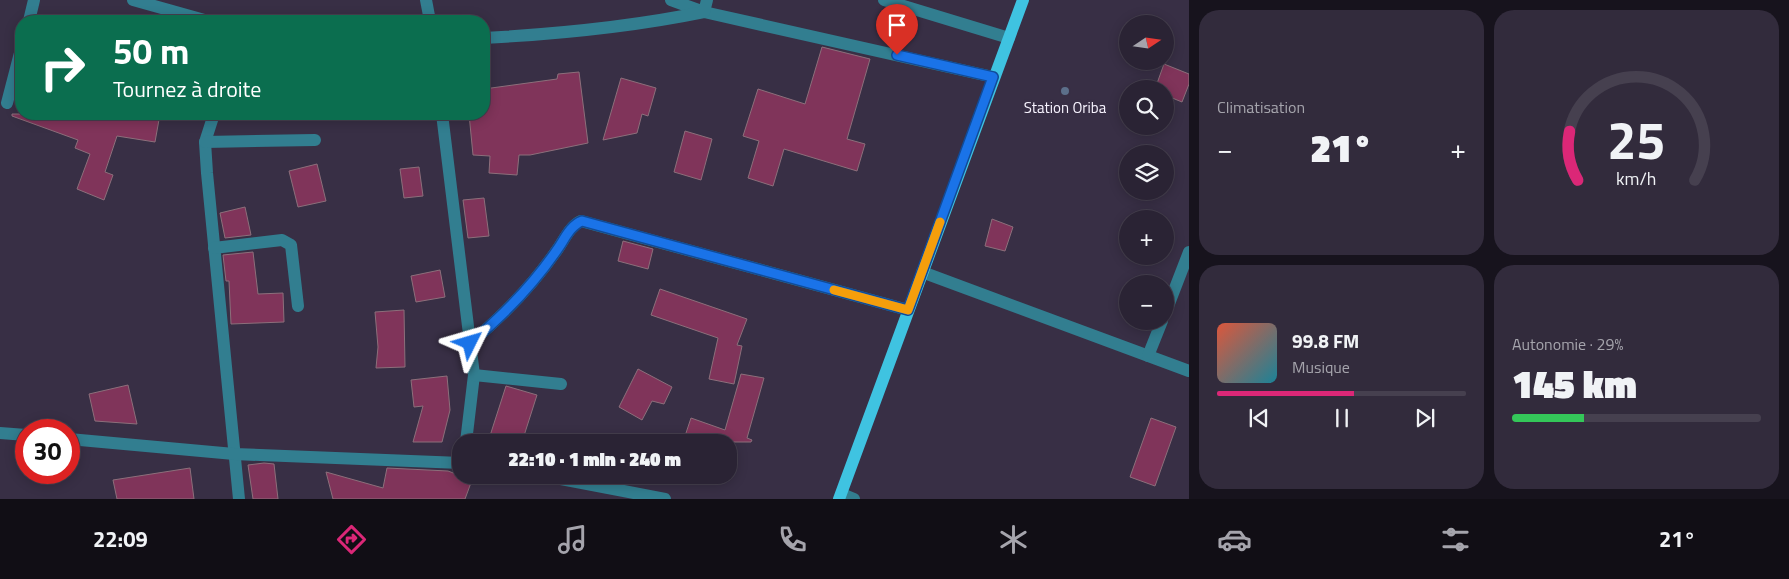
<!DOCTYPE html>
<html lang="fr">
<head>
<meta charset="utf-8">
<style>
	body { margin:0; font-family:"Titillium Web",sans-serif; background:#322b3c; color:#f1f3f6; height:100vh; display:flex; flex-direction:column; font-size:19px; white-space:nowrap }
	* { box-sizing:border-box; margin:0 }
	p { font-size:16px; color:#a5a4ac }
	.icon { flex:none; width:28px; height:28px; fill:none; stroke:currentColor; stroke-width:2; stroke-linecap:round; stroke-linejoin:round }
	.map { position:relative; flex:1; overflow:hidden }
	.details { display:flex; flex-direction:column; gap:10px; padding:10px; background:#17131d; width:600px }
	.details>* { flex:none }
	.guide { position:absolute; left:15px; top:15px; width:475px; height:105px; border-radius:20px; box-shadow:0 2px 12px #0003,0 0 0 1px #46404f; background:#0b6e4f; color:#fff; overflow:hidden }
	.needle { width:32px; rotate:77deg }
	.tools { position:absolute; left:1119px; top:15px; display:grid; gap:10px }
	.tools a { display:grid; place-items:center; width:55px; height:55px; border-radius:50%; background:#2a2334; box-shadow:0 2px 12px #0003,0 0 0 1px #46404f; font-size:25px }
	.speed { position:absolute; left:15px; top:419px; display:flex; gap:10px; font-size:25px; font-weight:700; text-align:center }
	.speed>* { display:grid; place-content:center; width:65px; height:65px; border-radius:50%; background:#2a2334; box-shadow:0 2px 12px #0003,0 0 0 1px #46404f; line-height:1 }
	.speed .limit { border:8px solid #d22; background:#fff; color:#111 }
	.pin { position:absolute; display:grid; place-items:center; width:42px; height:42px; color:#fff; margin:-51px -21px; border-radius:50% 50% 50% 0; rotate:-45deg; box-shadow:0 0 5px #0007 }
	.pin .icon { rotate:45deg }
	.me { position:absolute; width:55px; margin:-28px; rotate:50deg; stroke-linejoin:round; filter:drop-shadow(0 0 4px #0008) }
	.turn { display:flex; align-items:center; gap:18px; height:105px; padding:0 15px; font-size:22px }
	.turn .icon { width:65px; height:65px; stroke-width:2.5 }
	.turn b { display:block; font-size:35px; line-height:42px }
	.big { font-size:38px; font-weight:800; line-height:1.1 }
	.details .tile { flex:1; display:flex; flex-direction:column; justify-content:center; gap:8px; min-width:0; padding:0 18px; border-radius:20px; background:#322b3c }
	.details .dial { align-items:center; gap:0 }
	.dial svg { height:130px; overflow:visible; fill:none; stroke:#46404f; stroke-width:7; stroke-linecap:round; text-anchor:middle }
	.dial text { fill:#f1f3f6; stroke:none }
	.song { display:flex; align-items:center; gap:15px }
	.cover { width:60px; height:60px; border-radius:8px; background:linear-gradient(135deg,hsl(10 70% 55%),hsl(190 70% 35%)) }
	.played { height:5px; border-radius:2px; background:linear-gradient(90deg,#db2777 55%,#46404f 55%) }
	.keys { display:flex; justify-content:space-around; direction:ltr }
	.heat { display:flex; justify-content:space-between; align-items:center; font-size:28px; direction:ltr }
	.charge { height:8px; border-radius:4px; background:linear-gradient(90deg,#34c759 29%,#46404f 0) }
	.details .tiles { flex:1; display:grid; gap:10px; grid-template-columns:repeat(2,1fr) }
	.trip { position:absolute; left:452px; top:434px; width:285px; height:50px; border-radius:20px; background:#2a2334; box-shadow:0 2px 12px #0003,0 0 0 1px #46404f; font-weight:800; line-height:50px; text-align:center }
	.menu { display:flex; height:80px; justify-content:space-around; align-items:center; background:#110e15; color:#a5a4ac }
	.menu .icon { width:35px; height:35px }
	.menu .active { color:#db2777 }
	.menu b { font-size:22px; color:#f1f3f6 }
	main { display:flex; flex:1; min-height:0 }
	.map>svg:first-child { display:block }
	.building { fill:#80345a; stroke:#8c6f7b }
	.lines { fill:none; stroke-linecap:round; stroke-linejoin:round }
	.service { stroke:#327e90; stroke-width:12 }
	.minor { stroke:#327e90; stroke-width:12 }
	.primary { stroke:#3fc3e1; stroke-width:12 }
	.route-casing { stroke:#114b97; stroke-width:12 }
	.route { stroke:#1a73e8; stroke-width:9 }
	.slow { stroke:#f59e0b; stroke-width:9 }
	.service-dot { fill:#5c6f8a; stroke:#382f45; stroke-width:2 }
	.labels { text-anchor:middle; stroke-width:5; stroke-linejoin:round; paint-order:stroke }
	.poi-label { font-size:15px; fill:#f7f3fe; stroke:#382f45 }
</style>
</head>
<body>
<main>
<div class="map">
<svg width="1189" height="499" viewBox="0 0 1189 499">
	<rect width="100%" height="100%" fill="#382f45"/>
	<g class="building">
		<path d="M822,47l48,12 -23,80 18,5 -8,27 -73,-22 -11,37 -25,-8 11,-37 -16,-5 15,-47 47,15z"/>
		<path d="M1164,64l25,10v10l-7,18 -17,-7v-6h-10z"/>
		<path d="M579,72l9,71 -58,12h-11l-2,20 -28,-2 1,-17 -17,-1 -4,-41h15v-25l73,-10 1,-5z"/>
		<path d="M621,78l35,10 -8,28 -6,-2 -5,19 -34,7z"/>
		<path d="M12,114h148l-5,28 -38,-6 -12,36 8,3 -9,25 -27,-11 13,-35 -15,-6 3,-8 -66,-24z"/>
		<path d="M685,131l27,8 -11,41 -27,-8z"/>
		<path d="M317,164l9,37 -28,6 -9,-36z"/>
		<path d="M419,167l4,29 -19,2 -4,-29z"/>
		<path d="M484,198l5,38 -21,2 -5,-38z"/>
		<path d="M245,207l6,28 -26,3 -5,-25z"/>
		<path d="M992,219l21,8 -8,24 -20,-5z"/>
		<path d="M623,241l30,8 -5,20 -30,-8z"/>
		<path d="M253,252l5,42 25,-1 1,29 -53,2 -2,-43h-3l-3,-26z"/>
		<path d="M440,270l5,27 -29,5 -5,-26z"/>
		<path d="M660,289l87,30 -10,26 5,1 -8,38 -25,-5 9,-41 -67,-23z"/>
		<path d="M404,310l1,57 -29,1 2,-21 -3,-35z"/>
		<path d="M638,369l34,18 -8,17 -12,-3 -10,19 -23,-13z"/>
		<path d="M741,374l23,4 -17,60 5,2 -1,2h-68l8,-24 34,12z"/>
		<path d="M447,376l3,34 -8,32h-29l10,-36 -9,1 -3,-27z"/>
		<path d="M128,385l9,39 -42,-3 -6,-27z"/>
		<path d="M506,386l31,9 -15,47h-34z"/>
		<path d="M1151,418l25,9 -21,59 -25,-9z"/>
		<path d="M264,463l10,1 4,35h-25l-5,-34z"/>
		<path d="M190,468l4,31h-77l-4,-19z"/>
		<path d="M387,468l61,3 24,9 -7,19h-132l-7,-27 57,16z"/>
	</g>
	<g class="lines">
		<path class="service" d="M884,0l125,38"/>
		<g class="minor">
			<path d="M133,0l75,21"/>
			<path d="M426,0l4,21"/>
			<path d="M671,0l33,12 289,65"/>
			<path d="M29,21l5,-21"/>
			<path d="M484,38c74,-4 147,-11 220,-26l3,-12"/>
			<path d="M7,103l14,-54"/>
			<path d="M214,114l-9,28 2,31 32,326"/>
			<path d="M442,114l32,261 -8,67"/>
			<path d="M205,142l110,-2"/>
			<path d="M214,248l68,-8 9,5 7,61"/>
			<path d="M922,272l267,99"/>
			<path d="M1165,314l24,-62"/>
			<path d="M470,343c33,-27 62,-57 87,-93 7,-10 13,-24 24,-29l327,89"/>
			<path d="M1148,356l14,-35"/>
			<path d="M474,375l87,9"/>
			<path d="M0,433l26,2"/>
			<path d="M69,439l165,15 227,9"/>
			<path d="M540,475l125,24"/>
			<path d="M842,494l12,5"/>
		</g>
		<path class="primary" d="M839,499l184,-499"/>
	</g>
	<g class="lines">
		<defs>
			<path id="route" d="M470,343c34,-28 64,-59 89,-96 6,-9 12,-22 23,-26l326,89 85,-233 -96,-22"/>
		</defs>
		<use href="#route" class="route-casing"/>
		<use href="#route" class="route"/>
		<path class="slow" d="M834,290l74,20 32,-88"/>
	</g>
	<circle class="service-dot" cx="1065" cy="91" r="5"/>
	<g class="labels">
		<g class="poi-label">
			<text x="1065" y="113">Station Oriba</text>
		</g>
	</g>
</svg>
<div class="tools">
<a><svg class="needle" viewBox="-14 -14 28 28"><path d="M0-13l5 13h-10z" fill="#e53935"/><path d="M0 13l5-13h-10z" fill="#a5a4ac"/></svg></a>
<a><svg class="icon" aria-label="search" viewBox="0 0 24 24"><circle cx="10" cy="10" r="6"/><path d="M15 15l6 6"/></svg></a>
<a><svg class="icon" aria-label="layers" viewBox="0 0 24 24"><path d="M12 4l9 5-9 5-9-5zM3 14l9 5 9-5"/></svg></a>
<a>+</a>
<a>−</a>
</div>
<div class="speed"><div class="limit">30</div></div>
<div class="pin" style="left:897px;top:55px;background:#d93025"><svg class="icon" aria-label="arrive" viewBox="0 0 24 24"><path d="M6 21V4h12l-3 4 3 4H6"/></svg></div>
<svg class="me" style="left:470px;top:343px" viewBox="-20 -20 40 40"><path d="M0-17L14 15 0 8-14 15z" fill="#1a73e8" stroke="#fff" stroke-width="4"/></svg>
<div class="trip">22:10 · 1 min · 240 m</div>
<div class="guide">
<div class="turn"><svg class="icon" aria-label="right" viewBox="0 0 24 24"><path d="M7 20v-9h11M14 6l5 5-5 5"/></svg><div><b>50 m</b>Tournez à droite</div></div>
</div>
</div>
<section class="details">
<div class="tiles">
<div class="tile"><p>Climatisation</p>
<div class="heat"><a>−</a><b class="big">21°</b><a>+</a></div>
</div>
<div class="tile dial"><svg viewBox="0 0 100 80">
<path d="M14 69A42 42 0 1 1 86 69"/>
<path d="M14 69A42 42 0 0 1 9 39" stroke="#db2777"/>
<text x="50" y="56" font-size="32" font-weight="700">25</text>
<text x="50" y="72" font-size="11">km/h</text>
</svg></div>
<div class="tile">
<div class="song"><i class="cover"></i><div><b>99.8 FM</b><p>Musique</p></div></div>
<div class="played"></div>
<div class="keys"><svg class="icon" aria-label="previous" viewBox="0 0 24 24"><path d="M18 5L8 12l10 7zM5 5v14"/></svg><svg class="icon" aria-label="pause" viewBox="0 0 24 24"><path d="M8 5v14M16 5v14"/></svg><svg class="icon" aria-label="next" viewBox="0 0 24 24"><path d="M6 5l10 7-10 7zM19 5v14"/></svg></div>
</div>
<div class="tile"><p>Autonomie · 29%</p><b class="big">145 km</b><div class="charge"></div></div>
</div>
</section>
</main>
<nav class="menu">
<b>22:09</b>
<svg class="icon active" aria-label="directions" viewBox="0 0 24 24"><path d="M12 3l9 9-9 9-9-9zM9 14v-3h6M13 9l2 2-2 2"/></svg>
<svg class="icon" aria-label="music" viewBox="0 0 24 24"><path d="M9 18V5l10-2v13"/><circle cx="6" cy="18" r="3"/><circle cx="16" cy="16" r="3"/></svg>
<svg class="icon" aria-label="phone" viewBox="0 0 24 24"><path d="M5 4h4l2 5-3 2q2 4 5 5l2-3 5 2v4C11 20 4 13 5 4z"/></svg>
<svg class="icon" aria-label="climate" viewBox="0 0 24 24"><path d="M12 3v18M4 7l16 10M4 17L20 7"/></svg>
<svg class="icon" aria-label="car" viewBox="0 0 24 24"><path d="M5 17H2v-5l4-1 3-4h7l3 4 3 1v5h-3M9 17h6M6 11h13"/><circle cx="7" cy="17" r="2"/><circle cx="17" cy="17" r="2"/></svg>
<svg class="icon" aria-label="filters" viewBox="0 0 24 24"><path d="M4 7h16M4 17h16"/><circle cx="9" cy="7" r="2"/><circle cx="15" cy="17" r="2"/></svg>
<b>21°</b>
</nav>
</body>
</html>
